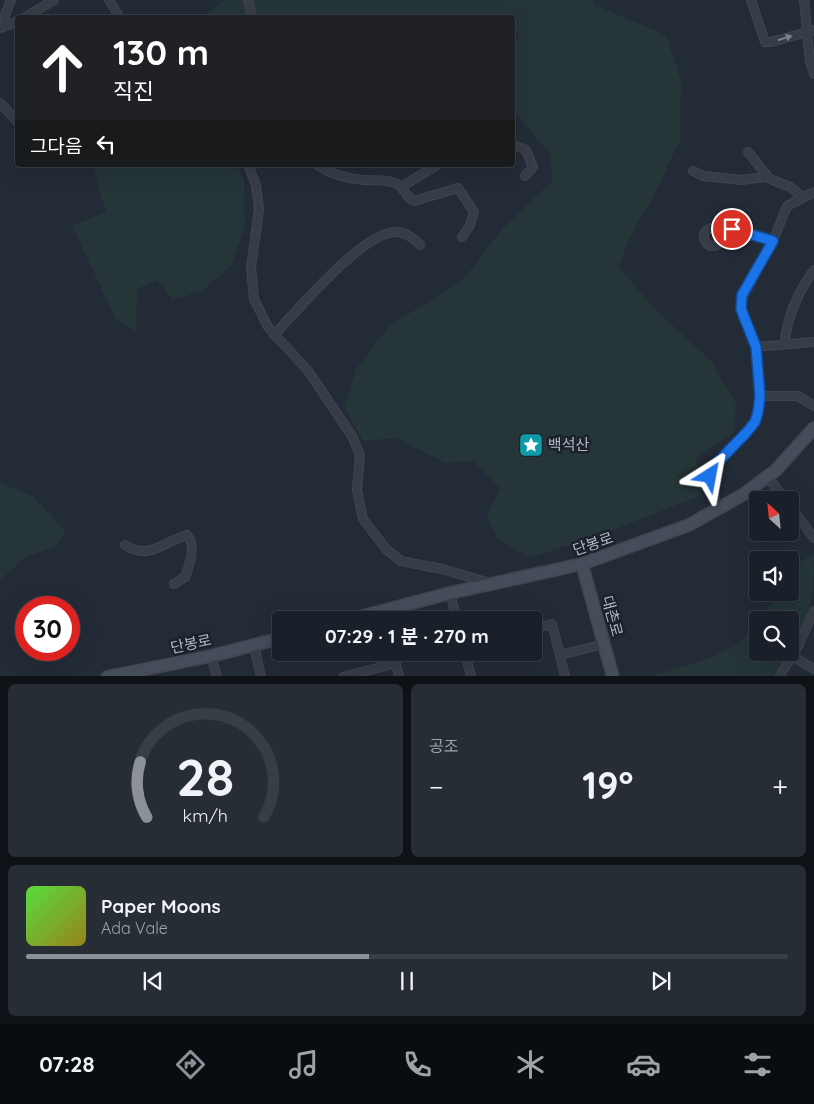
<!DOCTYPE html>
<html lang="ko">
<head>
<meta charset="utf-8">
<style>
	body { margin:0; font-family:Quicksand,"Noto Sans KR",sans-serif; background:#272d35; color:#f1f3f6; height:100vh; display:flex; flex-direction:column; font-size:19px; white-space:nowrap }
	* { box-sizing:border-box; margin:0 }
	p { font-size:16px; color:#9fa3a8 }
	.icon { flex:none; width:28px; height:28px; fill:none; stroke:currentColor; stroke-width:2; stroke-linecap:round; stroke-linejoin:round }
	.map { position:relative; height:676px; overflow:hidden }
	.details { display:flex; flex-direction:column; gap:8px; padding:8px; background:#0e1217; flex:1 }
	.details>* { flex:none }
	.banner { position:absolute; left:15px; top:15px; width:500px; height:152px; border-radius:5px; box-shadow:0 5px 20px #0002,0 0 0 1px #383e46; background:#202124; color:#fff; overflow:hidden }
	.needle { width:32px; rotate:333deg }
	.tools { position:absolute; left:749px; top:491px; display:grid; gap:10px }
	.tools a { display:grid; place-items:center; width:50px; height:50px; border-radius:5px; background:#1a2029; box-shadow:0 5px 20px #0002,0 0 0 1px #383e46; font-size:25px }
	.speed { position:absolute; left:15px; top:596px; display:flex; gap:10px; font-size:25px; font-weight:700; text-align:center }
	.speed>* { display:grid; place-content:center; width:65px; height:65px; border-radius:50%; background:#1a2029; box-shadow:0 5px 20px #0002,0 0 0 1px #383e46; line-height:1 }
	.speed .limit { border:8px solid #d22; background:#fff; color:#111 }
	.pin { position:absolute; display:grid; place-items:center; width:42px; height:42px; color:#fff; margin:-21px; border:2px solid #fff; border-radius:50%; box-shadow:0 1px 5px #0007 }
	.me { position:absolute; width:55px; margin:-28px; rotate:34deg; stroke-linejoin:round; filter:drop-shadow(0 0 4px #0008) }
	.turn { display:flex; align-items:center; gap:18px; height:105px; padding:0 15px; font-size:22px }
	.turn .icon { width:65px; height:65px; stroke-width:2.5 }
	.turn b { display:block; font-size:35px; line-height:42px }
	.then { display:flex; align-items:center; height:48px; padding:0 15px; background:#0003; gap:10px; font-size:19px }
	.big { font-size:38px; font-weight:700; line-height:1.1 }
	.details .widget { flex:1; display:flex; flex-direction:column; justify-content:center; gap:8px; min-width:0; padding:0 18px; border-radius:8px; background:#272d35 }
	.details .dial { align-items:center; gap:0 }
	.dial svg { height:130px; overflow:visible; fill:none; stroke:#383e46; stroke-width:7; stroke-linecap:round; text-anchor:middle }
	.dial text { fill:#f1f3f6; stroke:none }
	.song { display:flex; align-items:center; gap:15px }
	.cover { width:60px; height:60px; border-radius:8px; background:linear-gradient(135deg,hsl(110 70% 55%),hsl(50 70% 35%)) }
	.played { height:5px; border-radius:2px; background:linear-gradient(90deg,#8c9099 45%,#383e46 45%) }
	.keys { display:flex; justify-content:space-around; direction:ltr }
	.heat { display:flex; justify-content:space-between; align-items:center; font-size:28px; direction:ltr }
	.details .tiles { flex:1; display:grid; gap:8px; grid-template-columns:1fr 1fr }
	.widget:last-child { grid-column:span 2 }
	.trip { position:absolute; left:272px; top:611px; width:270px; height:50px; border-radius:5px; background:#1a2029; box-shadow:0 5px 20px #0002,0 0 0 1px #383e46; font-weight:700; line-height:50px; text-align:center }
	.tabs { display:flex; height:80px; justify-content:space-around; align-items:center; background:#0a0d10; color:#9fa3a8 }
	.tabs .icon { width:35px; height:35px }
	.tabs .active { color:#8c9099 }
	.tabs b { font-size:22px; color:#f1f3f6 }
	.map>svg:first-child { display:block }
	.green { fill:#253538 }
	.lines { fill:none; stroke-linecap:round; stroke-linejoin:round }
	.street-casing { stroke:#404651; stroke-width:10 }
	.secondary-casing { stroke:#404651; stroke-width:14 }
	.street { stroke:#363d47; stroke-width:8 }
	.secondary { stroke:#454c5a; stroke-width:11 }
	.oneway { fill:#7a818c }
	.route-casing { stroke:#114b97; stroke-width:12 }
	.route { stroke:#1a73e8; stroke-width:9 }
	.labels { text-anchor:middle; stroke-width:5; stroke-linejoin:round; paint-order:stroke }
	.poi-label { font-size:15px; fill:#b1b8c4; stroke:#1c222c; text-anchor:start }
	.street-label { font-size:15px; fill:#b1b8c4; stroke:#1c222c }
</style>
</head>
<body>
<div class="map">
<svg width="814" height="677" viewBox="0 0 814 677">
	<rect width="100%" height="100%" fill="#232b37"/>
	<g class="green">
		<path d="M225,0h368l2,5 71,30 15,45 -1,60 -27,57 -23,40 -11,30 34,40 57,53 26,43 -2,30 -38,24 6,38 -94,37 -79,26 -33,-21 -9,-22 13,-26 -27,-28 -28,2 -48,-25 -34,3 -19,-34 12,-38 33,-43 74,-46 39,-51 51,-49 -3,-26 -37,-44v-57l6,-18 -6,-2 -1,-15h-310z"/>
		<path d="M66,165h170l8,14 1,48 -14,39 -29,25 -30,9 -15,-20 -20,9 -1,43 -20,-13 -44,-93 34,-14 -13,-46 -26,2z"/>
		<path d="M0,483l33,13 33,36 -10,14 -30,11 -26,23z"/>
		<path d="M814,555c0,43 -3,58 -24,96v-31h-30l18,-27 12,-1c0,-23 2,-28 24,-37z"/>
		<path d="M757,623l1,29 31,1 -17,23h-121c35,-11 85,-20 106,-53z"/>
	</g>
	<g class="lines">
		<defs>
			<g id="street">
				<path d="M109,0l11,18"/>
				<path d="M248,0l4,18"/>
				<path d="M751,0l14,42h6l43,-12"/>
				<path d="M804,0l6,62 4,12"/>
				<path d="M24,18l30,-18"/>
				<path d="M6,24l-2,-7 7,-17"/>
				<path d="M0,28l18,-7"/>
				<path d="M0,103l18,19"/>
				<path d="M512,144l14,6 7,17 -8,9"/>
				<path d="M748,152l21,26"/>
				<path d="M248,165l8,20 3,24 -8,59 3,31 14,28 41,45 43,64 8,19 -3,35 6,29 23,30 15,12 41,8 48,14"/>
				<path d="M317,165c14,9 30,14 47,15 10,1 22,-1 31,3 9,3 10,14 19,18l44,-13 16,24 -5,15 -7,10"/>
				<path d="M693,171l10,5 39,4 23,-3 25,10 13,10"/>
				<path d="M401,187l36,-22"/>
				<circle cx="713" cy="237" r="9"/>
				<path d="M721,234l15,-5 37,12"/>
				<path d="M274,335c23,-24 90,-105 123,-103 10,1 16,6 23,13"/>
				<path d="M785,344c1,-26 14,-54 29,-74"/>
				<path d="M756,347l58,-5"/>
				<path d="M760,396h38l16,10"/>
				<path d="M767,476l18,24"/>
				<path d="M790,506l24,32"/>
				<path d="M717,510l-7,-38 36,-39 9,-11 3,-10 2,-16 -4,-49 -14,-33 -1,-14 32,-59 14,-35 27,-14"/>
				<path d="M125,545c23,16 40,-4 62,-10 10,10 2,31 -2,42l-11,7"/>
				<path d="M450,593l7,27"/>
				<path d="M534,629l18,-5 8,31"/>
				<path d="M254,645l7,32"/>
				<path d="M393,652l6,25"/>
				<path d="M465,652l6,25"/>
				<path d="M211,656l6,21"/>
				<path d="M792,656l22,13"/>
				<path d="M343,677l53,-14"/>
				<path d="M565,677l-5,-22 44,-11"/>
				<path d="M779,677l19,-31 16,-35"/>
			</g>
			<g id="secondary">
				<path d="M582,564l31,113"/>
				<path d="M348,620l102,-27 132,-29 107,-39 55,-31 32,-24 38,-42"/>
				<path d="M107,677l104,-21 70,-18"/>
			</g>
		</defs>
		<use href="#street" class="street-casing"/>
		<use href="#secondary" class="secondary-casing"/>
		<use href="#street" class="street"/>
		<use href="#secondary" class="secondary"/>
	</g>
	<defs><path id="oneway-solid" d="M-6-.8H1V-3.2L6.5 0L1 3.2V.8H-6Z" transform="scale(1.25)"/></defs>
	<use class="oneway" href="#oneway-solid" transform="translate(785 38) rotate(-18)"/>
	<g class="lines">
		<defs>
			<path id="route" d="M710,476l2,-8 34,-35 9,-11 3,-10 2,-16 -4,-49 -15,-38 1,-14 31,-54 -41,-12"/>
		</defs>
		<use href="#route" class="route-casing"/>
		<use href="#route" class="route"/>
	</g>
	<defs>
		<symbol id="sight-square" viewBox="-11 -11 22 22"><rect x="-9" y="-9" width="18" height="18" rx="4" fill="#0f9aa8" stroke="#1c222c"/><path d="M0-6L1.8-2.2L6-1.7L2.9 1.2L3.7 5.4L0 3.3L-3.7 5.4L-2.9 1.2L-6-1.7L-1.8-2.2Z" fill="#fff"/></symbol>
	</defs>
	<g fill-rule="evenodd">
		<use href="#sight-square" x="517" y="431" width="28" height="28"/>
	</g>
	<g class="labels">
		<g class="poi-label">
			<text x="548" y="450">백석산</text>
		</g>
		<g class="street-label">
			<text transform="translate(593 544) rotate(-19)" y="5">단봉로</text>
			<text transform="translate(612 616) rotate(75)" y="5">대촌로</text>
			<text transform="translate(191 644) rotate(-12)" y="5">단봉로</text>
		</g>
	</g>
</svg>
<div class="tools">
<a><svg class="needle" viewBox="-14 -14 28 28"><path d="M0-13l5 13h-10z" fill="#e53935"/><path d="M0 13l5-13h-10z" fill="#9fa3a8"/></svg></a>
<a><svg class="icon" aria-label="sound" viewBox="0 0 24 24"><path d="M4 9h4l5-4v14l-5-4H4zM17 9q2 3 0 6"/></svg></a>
<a><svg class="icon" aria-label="search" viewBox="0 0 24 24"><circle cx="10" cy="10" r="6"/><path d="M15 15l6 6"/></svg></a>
</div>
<div class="speed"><div class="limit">30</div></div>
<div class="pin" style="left:732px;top:229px;background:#d93025"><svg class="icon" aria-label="arrive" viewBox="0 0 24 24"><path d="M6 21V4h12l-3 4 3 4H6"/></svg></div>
<svg class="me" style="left:710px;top:476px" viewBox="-20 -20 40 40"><path d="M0-17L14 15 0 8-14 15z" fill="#1a73e8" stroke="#fff" stroke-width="4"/></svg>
<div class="trip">07:29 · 1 분 · 270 m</div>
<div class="banner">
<div class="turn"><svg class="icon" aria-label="ahead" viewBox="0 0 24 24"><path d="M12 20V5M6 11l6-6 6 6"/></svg><div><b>130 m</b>직진</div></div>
<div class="then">그다음<svg class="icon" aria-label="left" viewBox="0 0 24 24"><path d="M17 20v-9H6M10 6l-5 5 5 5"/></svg></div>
</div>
</div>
<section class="details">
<div class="tiles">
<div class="widget dial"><svg viewBox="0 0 100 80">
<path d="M14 69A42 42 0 1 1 86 69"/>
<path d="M14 69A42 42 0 0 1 10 35" stroke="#8c9099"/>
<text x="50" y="56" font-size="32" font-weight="700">28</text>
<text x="50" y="72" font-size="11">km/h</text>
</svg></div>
<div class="widget"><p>공조</p>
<div class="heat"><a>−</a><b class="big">19°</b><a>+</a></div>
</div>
<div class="widget">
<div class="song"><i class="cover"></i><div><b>Paper Moons</b><p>Ada Vale</p></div></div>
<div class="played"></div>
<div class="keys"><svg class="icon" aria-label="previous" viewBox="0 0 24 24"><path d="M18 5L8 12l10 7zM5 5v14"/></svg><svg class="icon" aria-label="pause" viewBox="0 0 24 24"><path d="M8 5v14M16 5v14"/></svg><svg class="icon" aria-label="next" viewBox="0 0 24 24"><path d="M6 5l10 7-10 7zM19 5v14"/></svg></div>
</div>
</div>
</section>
<nav class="tabs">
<b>07:28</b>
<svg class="icon active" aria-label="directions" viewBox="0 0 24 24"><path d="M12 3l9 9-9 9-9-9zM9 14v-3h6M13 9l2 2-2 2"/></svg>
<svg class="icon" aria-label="music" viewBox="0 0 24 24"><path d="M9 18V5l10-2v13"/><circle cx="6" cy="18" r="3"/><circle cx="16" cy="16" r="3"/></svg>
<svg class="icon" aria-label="phone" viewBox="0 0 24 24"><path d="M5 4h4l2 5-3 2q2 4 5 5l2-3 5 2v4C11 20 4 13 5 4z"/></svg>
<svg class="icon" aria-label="climate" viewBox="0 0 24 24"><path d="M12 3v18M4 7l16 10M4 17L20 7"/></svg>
<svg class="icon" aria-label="car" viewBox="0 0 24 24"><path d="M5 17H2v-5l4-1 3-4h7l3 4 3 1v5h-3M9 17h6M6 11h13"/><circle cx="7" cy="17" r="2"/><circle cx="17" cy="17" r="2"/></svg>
<svg class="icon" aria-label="filters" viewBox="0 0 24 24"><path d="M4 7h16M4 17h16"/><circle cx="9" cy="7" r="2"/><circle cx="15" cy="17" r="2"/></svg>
</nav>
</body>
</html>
